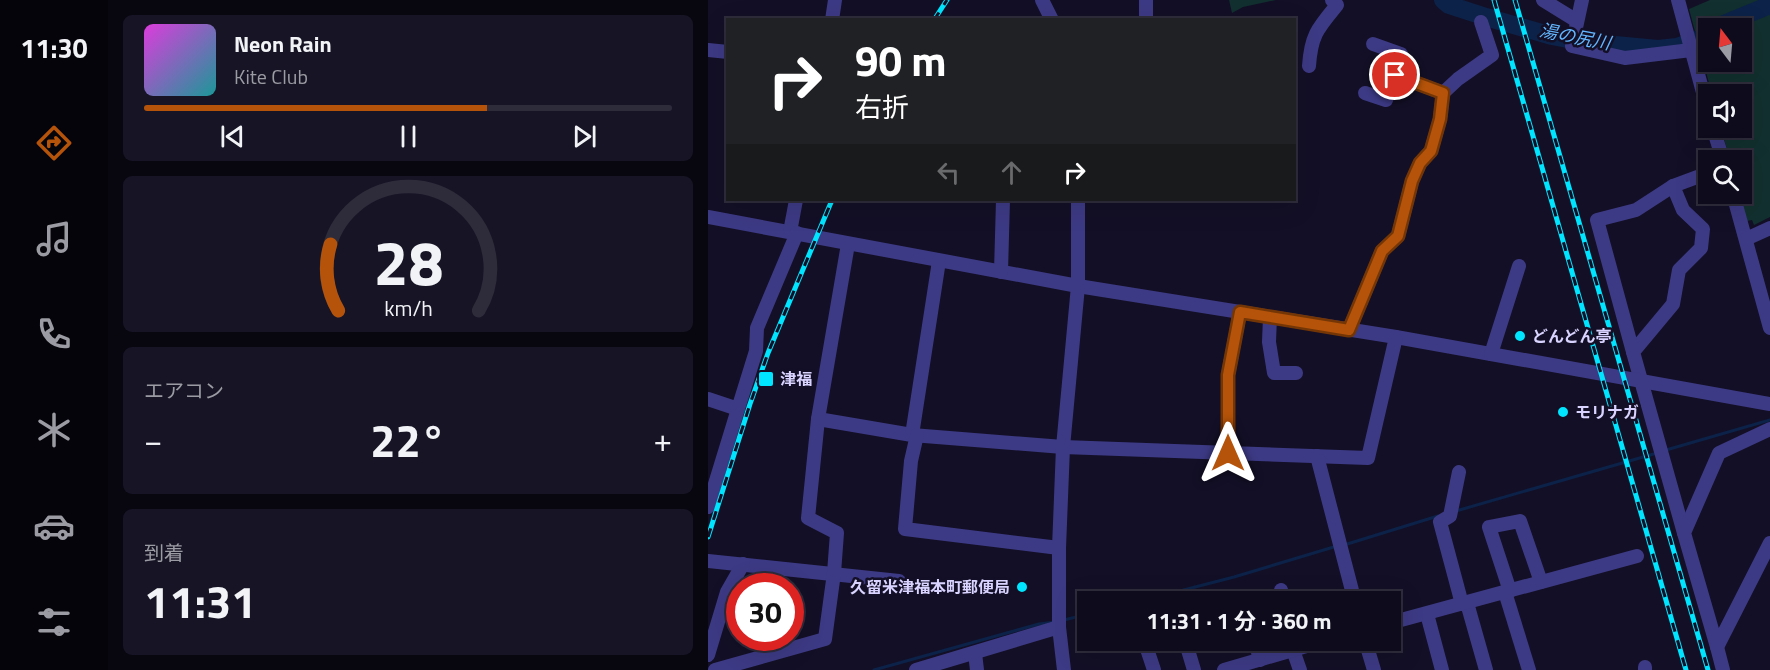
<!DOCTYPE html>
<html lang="ja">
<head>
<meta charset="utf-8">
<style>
	body { margin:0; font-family:"Titillium Web","Noto Sans JP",sans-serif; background:#171425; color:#f1f3f6; height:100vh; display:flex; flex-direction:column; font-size:22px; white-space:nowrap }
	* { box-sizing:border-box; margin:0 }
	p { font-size:20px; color:#9b9ba3 }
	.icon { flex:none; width:33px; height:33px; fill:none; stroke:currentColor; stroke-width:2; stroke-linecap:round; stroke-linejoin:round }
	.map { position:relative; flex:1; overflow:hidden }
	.panel { display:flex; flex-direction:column; gap:15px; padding:15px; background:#08060f; width:600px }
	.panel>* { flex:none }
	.guide { position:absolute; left:18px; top:18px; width:570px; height:183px; border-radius:0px; box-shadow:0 6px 24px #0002,0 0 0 2px #2e2b3b; background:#202124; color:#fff; overflow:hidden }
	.needle { width:39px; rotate:344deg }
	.fabs { position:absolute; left:990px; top:18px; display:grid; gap:12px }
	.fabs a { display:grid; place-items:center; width:54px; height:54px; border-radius:0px; background:#0e0b1c; box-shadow:0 6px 24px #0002,0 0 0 2px #2e2b3b; font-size:30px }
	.speed { position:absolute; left:18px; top:573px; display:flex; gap:12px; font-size:30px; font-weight:700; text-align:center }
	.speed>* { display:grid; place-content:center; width:78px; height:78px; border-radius:50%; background:#0e0b1c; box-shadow:0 6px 24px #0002,0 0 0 2px #2e2b3b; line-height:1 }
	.speed .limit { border:9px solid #d22; background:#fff; color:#111 }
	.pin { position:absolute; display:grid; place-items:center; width:51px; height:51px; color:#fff; margin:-26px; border:3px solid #fff; border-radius:50%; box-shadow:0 2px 6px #0007 }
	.me { position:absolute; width:66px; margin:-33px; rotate:0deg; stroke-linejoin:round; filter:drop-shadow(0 0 4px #0008) }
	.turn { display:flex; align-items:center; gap:21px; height:126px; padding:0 30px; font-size:27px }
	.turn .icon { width:78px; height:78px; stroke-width:2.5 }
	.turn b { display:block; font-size:42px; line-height:51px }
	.lanes { display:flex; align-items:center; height:57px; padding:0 30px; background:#0003; justify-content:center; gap:30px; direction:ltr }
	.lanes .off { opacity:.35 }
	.big { font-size:45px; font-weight:700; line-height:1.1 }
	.panel .tile { flex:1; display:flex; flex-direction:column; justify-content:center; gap:9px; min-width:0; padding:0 21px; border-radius:9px; background:#171425 }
	.panel .dial { align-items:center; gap:0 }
	.dial svg { height:156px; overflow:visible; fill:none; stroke:#2e2b3b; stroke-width:7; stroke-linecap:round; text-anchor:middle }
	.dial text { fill:#f1f3f6; stroke:none }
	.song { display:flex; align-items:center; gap:18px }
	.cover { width:72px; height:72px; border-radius:9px; background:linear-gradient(135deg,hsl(300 70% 55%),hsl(180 70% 35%)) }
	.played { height:6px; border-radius:3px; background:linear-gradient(90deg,#b45309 65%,#2e2b3b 65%) }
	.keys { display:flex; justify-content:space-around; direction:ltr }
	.heat { display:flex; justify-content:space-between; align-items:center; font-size:33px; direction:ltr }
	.trip { position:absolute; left:369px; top:591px; width:324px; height:60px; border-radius:0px; background:#0e0b1c; box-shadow:0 6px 24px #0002,0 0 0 2px #2e2b3b; font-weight:700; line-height:60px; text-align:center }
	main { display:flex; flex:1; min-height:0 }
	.tabs { display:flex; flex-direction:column; width:108px; justify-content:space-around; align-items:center; background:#06040b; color:#9b9ba3 }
	.tabs .icon { width:42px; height:42px }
	.tabs .on { color:#b45309 }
	.tabs b { font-size:27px; color:#f1f3f6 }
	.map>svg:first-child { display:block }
	.green { fill:#12302f; fill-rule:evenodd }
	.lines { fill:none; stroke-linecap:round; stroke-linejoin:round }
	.stream { stroke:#0c2248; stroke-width:3 }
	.river { stroke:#0c2248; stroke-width:18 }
	.minor { stroke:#3d3a85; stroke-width:14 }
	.rail-casing { stroke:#00e5ff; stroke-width:5 }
	.rail { stroke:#130f26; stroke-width:3; stroke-dasharray:9; stroke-linecap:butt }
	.route-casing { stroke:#753606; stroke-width:15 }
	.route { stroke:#b45309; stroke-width:10 }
	.poi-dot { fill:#00e5ff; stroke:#130f26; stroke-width:2 }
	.labels { text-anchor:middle; stroke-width:5; stroke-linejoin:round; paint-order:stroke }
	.poi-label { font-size:16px; font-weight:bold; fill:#d9d4ff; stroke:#130f26; text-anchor:start }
	.water-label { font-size:18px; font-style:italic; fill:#62b6ff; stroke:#130f26 }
</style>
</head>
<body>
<main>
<nav class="tabs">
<b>11:30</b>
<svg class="icon on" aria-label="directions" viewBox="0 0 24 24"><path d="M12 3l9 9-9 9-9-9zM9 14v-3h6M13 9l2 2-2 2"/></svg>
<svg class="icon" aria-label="music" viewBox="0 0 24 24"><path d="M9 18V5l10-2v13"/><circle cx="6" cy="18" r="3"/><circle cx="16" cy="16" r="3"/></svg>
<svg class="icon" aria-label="phone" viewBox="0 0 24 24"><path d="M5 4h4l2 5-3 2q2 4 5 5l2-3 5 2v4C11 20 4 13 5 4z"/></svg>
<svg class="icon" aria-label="climate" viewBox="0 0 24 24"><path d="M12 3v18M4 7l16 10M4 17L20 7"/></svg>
<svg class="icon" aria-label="car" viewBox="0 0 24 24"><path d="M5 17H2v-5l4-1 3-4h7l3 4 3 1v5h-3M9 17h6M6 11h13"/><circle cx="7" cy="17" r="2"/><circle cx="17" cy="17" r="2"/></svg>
<svg class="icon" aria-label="filters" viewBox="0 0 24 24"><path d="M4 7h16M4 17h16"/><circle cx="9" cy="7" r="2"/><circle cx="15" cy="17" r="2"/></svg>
</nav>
<section class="panel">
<div class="tile">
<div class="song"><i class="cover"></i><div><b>Neon Rain</b><p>Kite Club</p></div></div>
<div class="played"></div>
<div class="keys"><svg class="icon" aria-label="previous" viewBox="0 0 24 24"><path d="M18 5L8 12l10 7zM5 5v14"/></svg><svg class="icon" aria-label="pause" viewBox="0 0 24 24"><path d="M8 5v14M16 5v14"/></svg><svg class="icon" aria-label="next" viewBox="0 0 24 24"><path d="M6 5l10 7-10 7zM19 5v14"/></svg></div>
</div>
<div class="tile dial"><svg viewBox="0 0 100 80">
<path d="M14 69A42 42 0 1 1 86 69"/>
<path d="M14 69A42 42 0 0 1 10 35" stroke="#b45309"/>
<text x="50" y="56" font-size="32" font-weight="700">28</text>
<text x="50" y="72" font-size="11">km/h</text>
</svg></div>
<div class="tile"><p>エアコン</p>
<div class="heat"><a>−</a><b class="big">22°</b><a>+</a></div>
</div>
<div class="tile"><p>到着</p><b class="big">11:31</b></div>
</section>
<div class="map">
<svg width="1062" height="670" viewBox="0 0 1062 670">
	<rect width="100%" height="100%" fill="#130f26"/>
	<g class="green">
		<path d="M521,0h47l-33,7 -11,6z"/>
		<path d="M1002,0h60v217l-16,8 -2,-5 -5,1 -8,-27h3v-34h-12l-9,-32h21v-34h-30l-23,-85zM1000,28h34v34h-34z"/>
	</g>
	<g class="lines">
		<g class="stream">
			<path d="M958,450l104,-30"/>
			<path d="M748,511l201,-58"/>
			<path d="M636,545l94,-29"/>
			<path d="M429,602l97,-25 103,-31"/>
			<path d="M356,620l24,-6"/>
			<path d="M166,670l165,-46 16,-2"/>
		</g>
		<g class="river">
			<path d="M735,0l6,5 37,12 66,19 31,6 75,7 19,-2 23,-8 8,-6"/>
			<path d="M1006,28l56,-23"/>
		</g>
		<g class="minor">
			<path d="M334,0l10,20"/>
			<path d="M835,0l34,21"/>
			<path d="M874,0l-10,46 53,12 66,-8"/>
			<path d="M970,0l30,111"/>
			<path d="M124,20l3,-20"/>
			<path d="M438,20v-20"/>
			<path d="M0,50l20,2"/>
			<path d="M601,66c2,-31 9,-38 28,-61l-5,-5"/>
			<path d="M657,93l21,7 15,-46 -28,-10"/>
			<path d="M735,93l15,-14 34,-24 -11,-33"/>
			<path d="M1005,128l10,32"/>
			<path d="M965,186l10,24 20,19 -2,19 -22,22 -6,34 -40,48 51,181"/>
			<path d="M1025,194l37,134"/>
			<path d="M0,217l370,69 318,51 374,67"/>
			<path d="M82,232l6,-32"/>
			<path d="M1038,239l24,-11"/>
			<path d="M293,272l2,-72"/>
			<path d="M562,317l-1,25 5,31h22"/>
			<path d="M641,330l33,-79 16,-15 14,-55 8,-18 11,-12 9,-32 3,-26 -48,-18"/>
			<path d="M925,352l-36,-132 39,-10 37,-24 35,-13"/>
			<path d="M783,354l28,-88"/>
			<path d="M0,399l30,10 18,-58 1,-23 40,-95"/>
			<path d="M110,419l94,16 151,12 305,11 28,-121"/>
			<path d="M1062,429l-51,24 -35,80 33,114 53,-104"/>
			<path d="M204,435l27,-174"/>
			<path d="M209,435l-6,26 -6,68 154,19"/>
			<path d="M520,453v-78l12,-63"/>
			<path d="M609,456l38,146"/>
			<path d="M751,472l-9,44 -10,6 22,82"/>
			<path d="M0,507l30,-98"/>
			<path d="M0,561l191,20"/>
			<path d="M573,590l3,12"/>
			<path d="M802,591l-21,-64 31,-6 21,61"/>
			<path d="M797,592l24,78"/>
			<path d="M533,596l2,6"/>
			<path d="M466,601l1,1"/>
			<path d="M759,603l19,67"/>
			<path d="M719,614l15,56"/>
			<path d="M682,623l247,-67"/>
			<path d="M436,640l10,30"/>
			<path d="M477,640l9,30"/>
			<path d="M547,640l5,20"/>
			<path d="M657,640l9,30"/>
			<path d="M1009,647l6,23"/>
			<path d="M585,650l7,20"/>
			<path d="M267,653l2,17"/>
			<path d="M0,655l19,-63 16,-28"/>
			<path d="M937,667v3"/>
			<path d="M7,670l110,-31 9,-66 3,-40 -29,-15 10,-99 30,-175"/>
			<path d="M208,670l143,-43"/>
			<path d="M356,670l-5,-43v-79l4,-101 15,-161v-86"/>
			<path d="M516,670l103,-30"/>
		</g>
		<defs>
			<g id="rail">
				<path d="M786,0l192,670"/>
				<path d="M807,0l193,670"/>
				<path d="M226,20l13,-20"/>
				<path d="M0,537l42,-133 18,-51 64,-153"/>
			</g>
		</defs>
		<use href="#rail" class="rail-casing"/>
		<use href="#rail" class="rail"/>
	</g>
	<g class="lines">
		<defs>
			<path id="route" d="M520,453v-78l12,-63 109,18 33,-79 16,-15 14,-55 8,-18 11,-12 9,-32 3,-26 -48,-18"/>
		</defs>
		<use href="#route" class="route-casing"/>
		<use href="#route" class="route"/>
	</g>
	<g class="poi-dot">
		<circle cx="812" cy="336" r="6"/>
		<rect x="50" y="371" width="16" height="16" rx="3"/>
		<circle cx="855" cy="412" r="6"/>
		<circle cx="314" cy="587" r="6"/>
	</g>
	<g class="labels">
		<g class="poi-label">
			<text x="824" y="342">どんどん亭</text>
			<text x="72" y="385">津福</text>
			<text x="867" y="418">モリナガ</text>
			<text x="302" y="593" text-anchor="end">久留米津福本町郵便局</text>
		</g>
		<g class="water-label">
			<text transform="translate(867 37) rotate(11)" y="6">湯の尻川</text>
		</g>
	</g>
</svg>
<div class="fabs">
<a><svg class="needle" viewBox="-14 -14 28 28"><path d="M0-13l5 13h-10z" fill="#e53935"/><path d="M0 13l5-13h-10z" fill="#9b9ba3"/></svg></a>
<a><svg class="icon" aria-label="sound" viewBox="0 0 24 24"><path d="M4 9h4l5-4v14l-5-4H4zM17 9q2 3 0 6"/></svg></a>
<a><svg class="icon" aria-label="search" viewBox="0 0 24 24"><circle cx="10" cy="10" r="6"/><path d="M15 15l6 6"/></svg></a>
</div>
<div class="speed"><div class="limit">30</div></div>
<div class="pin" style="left:687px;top:75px;background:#d93025"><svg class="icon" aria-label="arrive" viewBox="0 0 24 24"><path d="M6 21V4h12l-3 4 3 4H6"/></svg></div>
<svg class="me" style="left:520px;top:453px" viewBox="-20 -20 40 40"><path d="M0-17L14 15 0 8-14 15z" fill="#b45309" stroke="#fff" stroke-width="4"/></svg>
<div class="trip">11:31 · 1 分 · 360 m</div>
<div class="guide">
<div class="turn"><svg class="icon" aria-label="right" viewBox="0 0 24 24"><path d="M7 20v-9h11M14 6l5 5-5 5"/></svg><div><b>90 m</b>右折</div></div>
<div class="lanes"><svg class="icon off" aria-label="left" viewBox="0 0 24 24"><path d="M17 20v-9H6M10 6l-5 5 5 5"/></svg><svg class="icon off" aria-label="ahead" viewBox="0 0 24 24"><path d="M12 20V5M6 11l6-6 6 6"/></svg><svg class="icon" aria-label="right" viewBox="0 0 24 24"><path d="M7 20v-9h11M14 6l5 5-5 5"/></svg></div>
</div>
</div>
</main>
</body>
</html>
